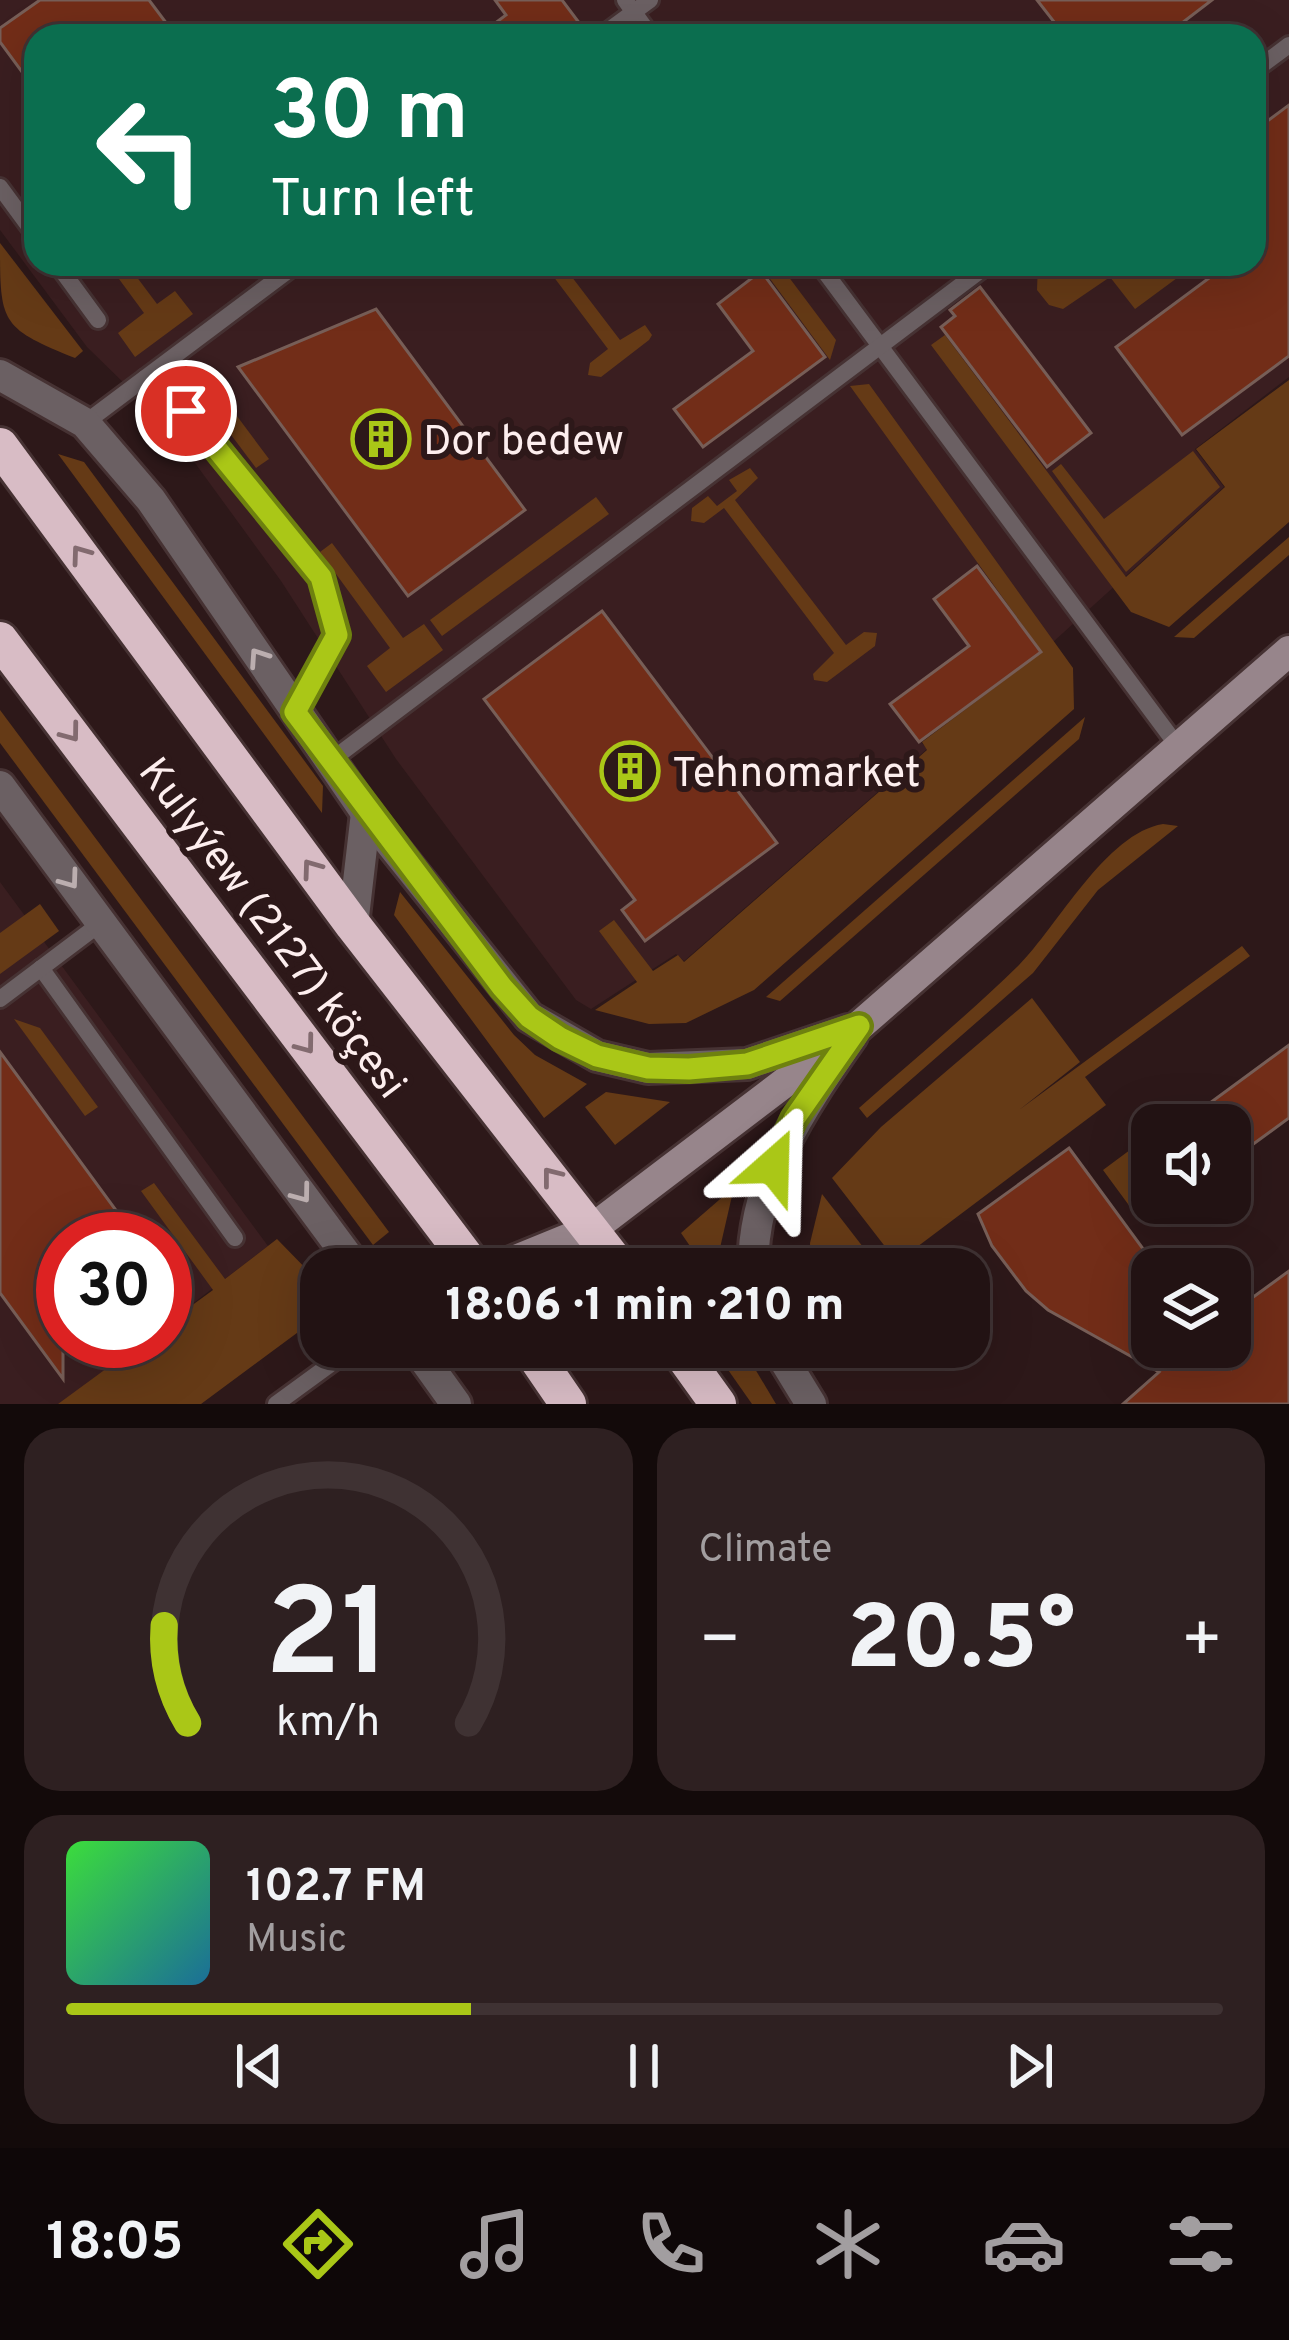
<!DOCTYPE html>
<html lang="en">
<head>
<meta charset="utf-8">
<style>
	body { margin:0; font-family:Overpass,sans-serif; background:#2e2021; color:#f1f3f6; height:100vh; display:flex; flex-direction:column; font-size:45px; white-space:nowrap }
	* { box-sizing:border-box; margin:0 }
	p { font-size:39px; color:#a29ea0 }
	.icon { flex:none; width:66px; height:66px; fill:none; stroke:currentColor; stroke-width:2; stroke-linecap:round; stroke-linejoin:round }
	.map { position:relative; height:1404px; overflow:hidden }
	.drawer { display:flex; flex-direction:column; gap:24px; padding:24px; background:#130a0a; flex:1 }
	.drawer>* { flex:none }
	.hud { position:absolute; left:24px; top:24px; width:1242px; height:252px; border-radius:36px; box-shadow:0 12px 48px #0002,0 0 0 3px #3f3233; background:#0b6e4f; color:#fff; overflow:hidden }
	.fabs { position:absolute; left:1131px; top:1104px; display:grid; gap:24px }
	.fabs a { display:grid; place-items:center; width:120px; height:120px; border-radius:24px; background:#221213; box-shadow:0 12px 48px #0002,0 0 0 3px #3f3233; font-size:60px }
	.speed { position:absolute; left:36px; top:1212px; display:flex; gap:24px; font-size:60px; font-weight:700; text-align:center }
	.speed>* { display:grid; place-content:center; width:156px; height:156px; border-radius:50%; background:#221213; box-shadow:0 12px 48px #0002,0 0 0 3px #3f3233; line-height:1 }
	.speed .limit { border:18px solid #d22; background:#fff; color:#111 }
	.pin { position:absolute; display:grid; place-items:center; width:102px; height:102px; color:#fff; margin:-51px; border:6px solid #fff; border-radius:50%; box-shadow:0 3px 12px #0007 }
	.me { position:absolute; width:132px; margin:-66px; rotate:25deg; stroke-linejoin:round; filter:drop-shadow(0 0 9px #0008) }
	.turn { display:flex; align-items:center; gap:42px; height:252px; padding:0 48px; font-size:54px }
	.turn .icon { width:156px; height:156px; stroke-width:2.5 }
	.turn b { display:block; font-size:84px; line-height:102px }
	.big { font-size:90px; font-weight:800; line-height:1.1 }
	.drawer .widget { flex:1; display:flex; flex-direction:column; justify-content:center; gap:18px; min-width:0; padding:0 42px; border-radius:36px; background:#2e2021 }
	.drawer .dial { align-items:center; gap:0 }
	.dial svg { height:312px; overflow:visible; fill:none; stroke:#3f3233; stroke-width:7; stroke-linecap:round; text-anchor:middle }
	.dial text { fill:#f1f3f6; stroke:none }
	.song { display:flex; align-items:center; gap:36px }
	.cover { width:144px; height:144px; border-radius:18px; background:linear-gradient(135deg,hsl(120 70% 55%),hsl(200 70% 35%)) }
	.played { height:12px; border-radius:6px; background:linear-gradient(90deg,#aac717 35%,#3f3233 35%) }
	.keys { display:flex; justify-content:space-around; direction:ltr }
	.heat { display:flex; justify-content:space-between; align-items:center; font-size:66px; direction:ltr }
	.drawer .tiles { flex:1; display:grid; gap:24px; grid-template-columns:1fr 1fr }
	.widget:last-child { grid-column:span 2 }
	.trip { position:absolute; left:300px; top:1248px; width:690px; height:120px; border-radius:36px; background:#221213; box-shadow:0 12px 48px #0002,0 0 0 3px #3f3233; font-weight:800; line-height:120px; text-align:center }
	.dock { display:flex; height:192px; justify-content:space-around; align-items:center; background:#0e0708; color:#a29ea0 }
	.dock .icon { width:84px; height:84px }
	.dock .active { color:#aac717 }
	.dock b { font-size:54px; color:#f1f3f6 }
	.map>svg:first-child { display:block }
	.built { fill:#3a1e20; fill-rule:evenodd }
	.green { fill:#653a16 }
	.building { fill:#722d18; stroke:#775e57; stroke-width:3 }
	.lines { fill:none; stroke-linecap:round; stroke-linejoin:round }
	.lane-casing { stroke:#463233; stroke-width:22 }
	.street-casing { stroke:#463233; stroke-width:36 }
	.secondary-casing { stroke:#463233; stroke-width:36 }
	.highway-casing { stroke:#463233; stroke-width:42 }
	.lane { stroke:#6b6063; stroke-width:16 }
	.street { stroke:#6b6063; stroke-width:30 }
	.secondary { stroke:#97858b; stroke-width:30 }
	.highway { stroke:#d8bcc5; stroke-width:36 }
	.oneway { stroke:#826a6f }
	.oneway2 { stroke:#bbaeaf }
	.route-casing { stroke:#6e810f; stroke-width:30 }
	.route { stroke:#aac717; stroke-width:21 }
	.labels { text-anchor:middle; stroke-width:12; stroke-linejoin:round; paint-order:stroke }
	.poi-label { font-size:42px; fill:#fdeeee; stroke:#2d1819; text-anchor:start }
	.street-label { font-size:42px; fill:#fdeeee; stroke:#2d1819 }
</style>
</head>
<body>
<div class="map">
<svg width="1289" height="1404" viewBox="0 0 1289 1404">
	<rect width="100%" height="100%" fill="#2d1819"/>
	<g class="built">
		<path d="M0,0h1289v377l-94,72 29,38 -182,165 -121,90 6,7 -243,212 -8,-7 -85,55 -15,-9 -180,-241 -115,-178 -113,-155 -81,-79 -87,-117zM36,36h1218v228h-1218z"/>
		<path d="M0,882l268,364 -77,59 16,23 -102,76h-105zM63,1239h102v102h-102z"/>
	</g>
	<g class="green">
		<path d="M0,243l83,108 -8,7c-75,-30 -75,-35 -75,-115z"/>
		<path d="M108,264h19l30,40 18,-13 18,23 -58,43 -17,-24 26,-20z"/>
		<path d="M544,264h18l58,76 25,-15 7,10 -3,5 -48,37 -13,-2 2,-12 18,-14z"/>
		<path d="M759,264h20l57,76 -6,20z"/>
		<path d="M1038,264h158l-61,45 -25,-32 -47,32 -14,-4 -12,-15z"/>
		<path d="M945,335l181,242 99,-90 -29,-38 93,-69v142l-120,105 -38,-15 -200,-267z"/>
		<path d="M201,368l68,91 -13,9 -55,-73z"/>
		<path d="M869,384l204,284 1,41 -320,281 -68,33 -37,1 -54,-14 42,-28 -38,-51 15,-11 39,51 25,-16 6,7 243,-212 -5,-8 120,-90 -192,-266z"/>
		<path d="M1193,451l27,36 -94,85 -74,-101 9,-7 43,55z"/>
		<path d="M58,454l26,8 239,324 -1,27z"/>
		<path d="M750,468l8,10 -23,22 111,145 18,-13 13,1 -2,13 -48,36 -13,-2 -1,-6 21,-21 -110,-145 -20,15 -13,-2 1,-13 16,-12 9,10 20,-15 -8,-11z"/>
		<path d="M596,497l13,17 -167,122 -12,-16z"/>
		<path d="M1289,537v18l-95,83 -20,-1z"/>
		<path d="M332,543l71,95 21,-14 19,26 -57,42 -19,-26 23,-18 -70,-96z"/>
		<path d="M0,710l389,522 -16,13 -373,-502z"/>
		<path d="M1085,717l-6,22 -299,262 -14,-4z"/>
		<path d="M1163,824l15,2 -80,64 -65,83 -166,145 -8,-10c53,-47 109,-93 160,-143 38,-38 87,-132 144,-141z"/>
		<path d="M400,892l114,143 21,20 52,29 -43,34 -150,-203z"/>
		<path d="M40,904l19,27 -59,43v-41z"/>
		<path d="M1242,946l8,10 -165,121 21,28 -209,157 -65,-84 49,-51 151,-129 48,64 -61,48z"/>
		<path d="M14,1019l26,9 58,79 -13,9z"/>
		<path d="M606,1092l64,10 -55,43 -30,-38z"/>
		<path d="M1138,1144l14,19v40h9l-22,16 -36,-49z"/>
		<path d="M154,1183l71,96 52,-40 39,40 -15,51 -100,74h-143l86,-63h21v-16l48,-35 -72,-99z"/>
		<path d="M734,1187l-14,61 -19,14 -20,-29z"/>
		<path d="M822,1194l58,75h-69l-1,-26z"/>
		<path d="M712,1347h30l34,57h-24z"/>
	</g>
	<g class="building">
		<path d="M40,0h109l27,36h-140v55l-36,-49v-14z"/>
		<path d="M495,0h67l18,24 -18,12h-84l28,-21z"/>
		<path d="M1037,0h175l-47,36h-100z"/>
		<path d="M1289,105v251l-107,79 -66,-88 112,-83h26v-133z"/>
		<path d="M761,271l64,86 -122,90 -29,-38 79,-58 -35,-47z"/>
		<path d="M980,287l111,146 -44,34 -106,-140 14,-11 -5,-6z"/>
		<path d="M376,309l149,201 -117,86 -170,-229z"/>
		<path d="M977,566l64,86 -122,90 -29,-38 79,-58 -35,-47z"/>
		<path d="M602,611l175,232 -132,98 -23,-31 13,-10 -151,-201z"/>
		<path d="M1289,1045v73l-59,43v-36h-50z"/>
		<path d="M0,1052l137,187h-74v140l-63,-86z"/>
		<path d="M1069,1148l83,113v86h63l15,20v-53l59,-43v133h-166l36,-32 -111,-62 -22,-19 -34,-45 -14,-32z"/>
	</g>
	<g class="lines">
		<defs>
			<g id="lane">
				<path d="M625,0l26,36"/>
				<path d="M601,36l49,-36"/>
				<path d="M1254,71l35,-26"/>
				<path d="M0,187l36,49"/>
				<path d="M57,264l41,56"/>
				<path d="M819,264l360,484"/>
				<path d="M145,378l41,33 135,166 16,58 -42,77"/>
				<path d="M85,423l212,-159"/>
				<path d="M329,762l660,-498"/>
				<path d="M41,968l194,270"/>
				<path d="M0,999l101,-76"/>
				<path d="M276,1404l78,-57"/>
			</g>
			<g id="street">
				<path d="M0,375l85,48 66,77 215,313 163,204 68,39 51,12 99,-4 101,-34"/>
				<path d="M0,786l357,483"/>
				<path d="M353,925l13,-112"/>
				<path d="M753,1269c0,-91 49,-161 99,-233"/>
				<path d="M415,1347l41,57"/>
				<path d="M776,1347l35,57"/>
			</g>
			<path id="secondary" d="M494,1269l98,-40 267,-203 430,-375"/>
			<g id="highway">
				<path d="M0,446l353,479 268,344"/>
				<path d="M0,640l475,629"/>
				<path d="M529,1347l39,57"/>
				<path d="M677,1347l41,57"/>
			</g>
		</defs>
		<use href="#lane" class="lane-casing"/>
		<use href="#street" class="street-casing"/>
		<use href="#secondary" class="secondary-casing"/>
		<use href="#highway" class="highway-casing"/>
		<use href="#lane" class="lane"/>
		<use href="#street" class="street"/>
		<use href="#secondary" class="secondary"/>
		<use href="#highway" class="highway"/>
	</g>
	<defs><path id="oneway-chevron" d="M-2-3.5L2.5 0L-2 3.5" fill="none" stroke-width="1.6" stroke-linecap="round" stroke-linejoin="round" transform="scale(3)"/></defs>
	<g class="oneway">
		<use href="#oneway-chevron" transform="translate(80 554) rotate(-126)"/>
		<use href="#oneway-chevron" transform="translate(71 733) rotate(53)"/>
		<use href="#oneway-chevron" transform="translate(311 868) rotate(-126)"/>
		<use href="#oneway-chevron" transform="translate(306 1045) rotate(53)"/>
		<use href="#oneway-chevron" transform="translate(551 1176) rotate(-128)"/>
	</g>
	<g class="oneway2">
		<use href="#oneway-chevron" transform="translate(258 657) rotate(-124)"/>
		<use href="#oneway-chevron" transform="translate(70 880) rotate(54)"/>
		<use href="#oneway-chevron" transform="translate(302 1194) rotate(53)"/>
	</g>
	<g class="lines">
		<defs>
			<path id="route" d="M186,411l135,166 16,58 -42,77 207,275 27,30 31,21 37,18 51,12 41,1 58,-5 112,-38 -65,93 -21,47"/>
		</defs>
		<use href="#route" class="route-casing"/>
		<use href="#route" class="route"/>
	</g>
	<defs>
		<symbol id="building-ring" viewBox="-11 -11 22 22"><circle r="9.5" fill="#2d1819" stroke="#aac717" stroke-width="1.5"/><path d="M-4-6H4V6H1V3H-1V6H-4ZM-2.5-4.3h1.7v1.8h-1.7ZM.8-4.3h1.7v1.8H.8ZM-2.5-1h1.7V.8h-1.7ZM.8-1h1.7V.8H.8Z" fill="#aac717"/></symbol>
	</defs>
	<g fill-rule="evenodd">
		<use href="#building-ring" x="348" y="406" width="66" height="66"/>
		<use href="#building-ring" x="597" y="738" width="66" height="66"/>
	</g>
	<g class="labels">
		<g class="poi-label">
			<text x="423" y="454">Dor bedew</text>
			<text x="672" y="786">Tehnomarket</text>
		</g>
		<g class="street-label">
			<text transform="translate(274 927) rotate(53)" y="15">Kulyýew (2127) köçesi</text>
		</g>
	</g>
</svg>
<div class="fabs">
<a><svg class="icon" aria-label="sound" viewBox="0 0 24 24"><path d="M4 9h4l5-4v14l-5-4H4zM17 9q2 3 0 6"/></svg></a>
<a><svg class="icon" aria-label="layers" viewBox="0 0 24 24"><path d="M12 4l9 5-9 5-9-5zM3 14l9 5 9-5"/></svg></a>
</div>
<div class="speed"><div class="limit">30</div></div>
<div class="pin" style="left:186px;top:411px;background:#d93025"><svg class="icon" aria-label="arrive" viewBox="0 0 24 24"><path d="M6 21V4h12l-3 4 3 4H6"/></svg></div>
<svg class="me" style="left:773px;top:1166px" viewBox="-20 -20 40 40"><path d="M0-17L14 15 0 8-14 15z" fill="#aac717" stroke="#fff" stroke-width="4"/></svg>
<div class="trip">18:06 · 1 min · 210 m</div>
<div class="hud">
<div class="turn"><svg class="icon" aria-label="left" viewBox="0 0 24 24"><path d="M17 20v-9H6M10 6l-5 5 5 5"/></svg><div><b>30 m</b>Turn left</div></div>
</div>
</div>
<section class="drawer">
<div class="tiles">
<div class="widget dial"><svg viewBox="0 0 100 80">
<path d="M14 69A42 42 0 1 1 86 69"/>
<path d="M14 69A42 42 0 0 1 8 44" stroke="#aac717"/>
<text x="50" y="56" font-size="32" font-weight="700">21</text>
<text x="50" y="72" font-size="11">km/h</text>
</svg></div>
<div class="widget"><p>Climate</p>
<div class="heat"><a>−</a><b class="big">20.5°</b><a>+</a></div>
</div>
<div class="widget">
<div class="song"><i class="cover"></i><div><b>102.7 FM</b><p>Music</p></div></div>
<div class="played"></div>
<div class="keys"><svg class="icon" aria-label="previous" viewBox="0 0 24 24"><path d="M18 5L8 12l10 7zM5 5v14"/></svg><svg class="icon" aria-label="pause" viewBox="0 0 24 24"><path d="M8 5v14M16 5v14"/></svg><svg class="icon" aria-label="next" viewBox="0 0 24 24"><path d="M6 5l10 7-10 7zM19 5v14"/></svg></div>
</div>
</div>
</section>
<nav class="dock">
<b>18:05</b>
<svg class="icon active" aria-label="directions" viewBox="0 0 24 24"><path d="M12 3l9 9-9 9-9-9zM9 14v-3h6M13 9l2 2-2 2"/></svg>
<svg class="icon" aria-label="music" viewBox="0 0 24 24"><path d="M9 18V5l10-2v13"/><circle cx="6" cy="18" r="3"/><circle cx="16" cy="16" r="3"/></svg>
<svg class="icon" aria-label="phone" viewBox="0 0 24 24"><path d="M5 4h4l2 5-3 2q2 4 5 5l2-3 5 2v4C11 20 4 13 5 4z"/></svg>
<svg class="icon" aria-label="climate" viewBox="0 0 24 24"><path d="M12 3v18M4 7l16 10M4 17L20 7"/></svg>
<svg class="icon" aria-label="car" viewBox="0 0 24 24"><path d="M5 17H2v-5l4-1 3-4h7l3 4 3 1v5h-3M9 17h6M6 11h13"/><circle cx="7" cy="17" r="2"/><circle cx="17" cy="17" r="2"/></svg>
<svg class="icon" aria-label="filters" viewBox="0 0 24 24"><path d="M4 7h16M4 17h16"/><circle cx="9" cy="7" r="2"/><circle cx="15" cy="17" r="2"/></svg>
</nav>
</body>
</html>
